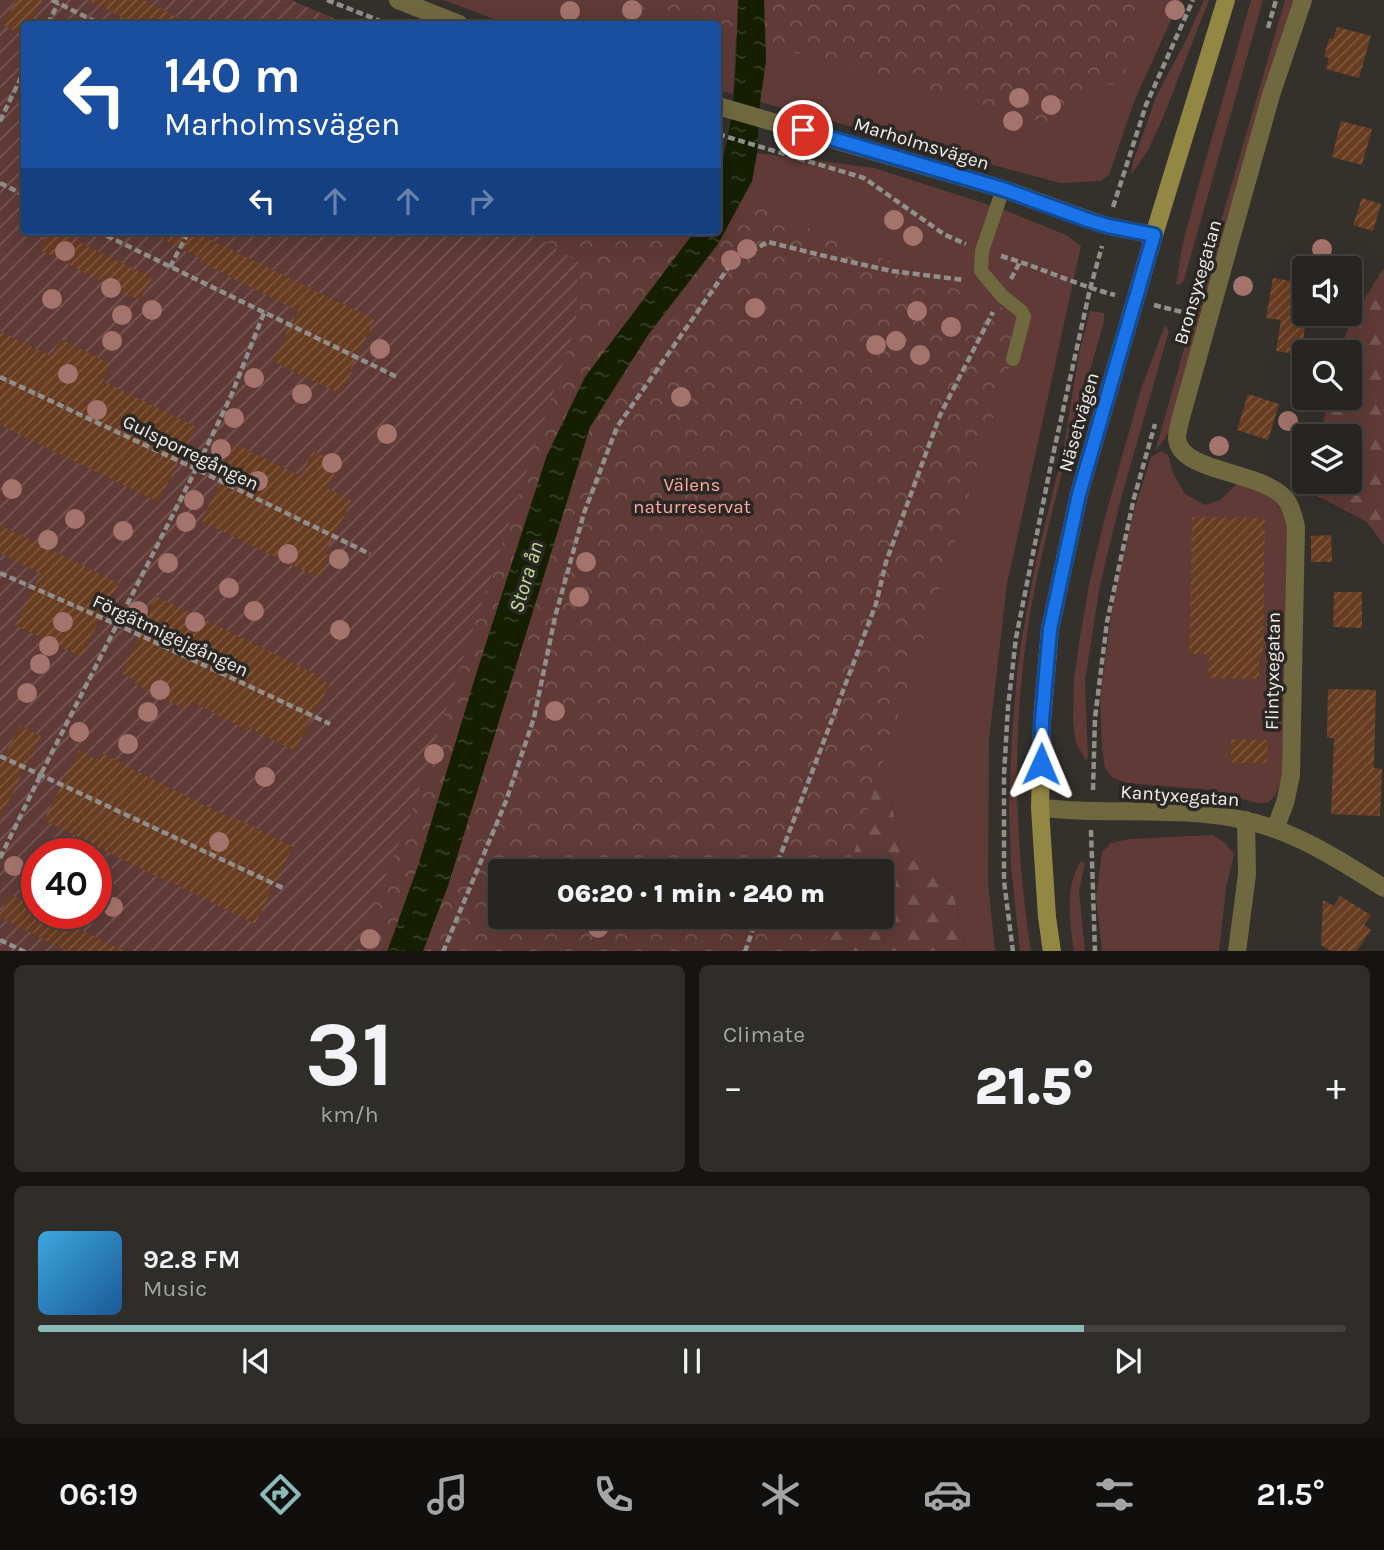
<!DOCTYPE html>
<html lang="en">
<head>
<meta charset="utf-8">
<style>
	body { margin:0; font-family:Karla,sans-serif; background:#2f2d2a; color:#f1f3f6; height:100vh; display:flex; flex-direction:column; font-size:26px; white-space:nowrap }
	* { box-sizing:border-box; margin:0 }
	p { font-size:23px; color:#a4a5a5 }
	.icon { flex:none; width:38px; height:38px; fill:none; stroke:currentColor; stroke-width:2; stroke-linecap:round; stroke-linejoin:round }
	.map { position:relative; height:951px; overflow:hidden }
	.details { display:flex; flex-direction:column; gap:14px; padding:14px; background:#151413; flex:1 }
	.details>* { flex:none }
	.banner { position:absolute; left:21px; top:21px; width:700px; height:214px; border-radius:7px; box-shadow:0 7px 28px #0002,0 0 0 2px #434240; background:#1a4fa0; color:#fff; overflow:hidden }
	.buttons { position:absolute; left:1292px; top:256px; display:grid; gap:14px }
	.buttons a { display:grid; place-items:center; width:70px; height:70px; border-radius:7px; background:#272522; box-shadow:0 7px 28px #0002,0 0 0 2px #434240; font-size:35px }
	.speed { position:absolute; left:21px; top:838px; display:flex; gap:14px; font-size:35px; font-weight:700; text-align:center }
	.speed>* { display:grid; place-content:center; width:91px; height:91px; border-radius:50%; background:#272522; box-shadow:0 7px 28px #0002,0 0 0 2px #434240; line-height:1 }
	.speed .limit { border:10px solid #d22; background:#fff; color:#111 }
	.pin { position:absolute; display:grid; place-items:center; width:60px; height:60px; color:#fff; margin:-30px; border:4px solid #fff; border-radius:50%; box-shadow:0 2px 7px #0007 }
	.me { position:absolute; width:77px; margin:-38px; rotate:1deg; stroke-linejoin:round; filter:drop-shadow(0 0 5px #0008) }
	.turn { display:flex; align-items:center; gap:24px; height:147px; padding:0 28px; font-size:32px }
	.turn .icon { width:91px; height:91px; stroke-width:2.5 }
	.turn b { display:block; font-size:49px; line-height:60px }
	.lanes { display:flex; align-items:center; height:66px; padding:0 28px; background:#0003; justify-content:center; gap:35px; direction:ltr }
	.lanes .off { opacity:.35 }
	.big { font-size:52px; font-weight:800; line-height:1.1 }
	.details .card { flex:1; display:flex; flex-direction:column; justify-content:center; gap:10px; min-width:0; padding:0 24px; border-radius:10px; background:#2f2d2a }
	.details .dial { align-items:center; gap:0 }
	.dial b { font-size:91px; line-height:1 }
	.song { display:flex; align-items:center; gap:21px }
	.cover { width:84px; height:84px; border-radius:10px; background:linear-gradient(135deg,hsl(200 70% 55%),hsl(210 70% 35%)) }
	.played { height:7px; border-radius:4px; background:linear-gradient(90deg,#8bbbb9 80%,#434240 80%) }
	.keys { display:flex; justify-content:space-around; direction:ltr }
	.heat { display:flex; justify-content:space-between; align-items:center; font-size:38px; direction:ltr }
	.details .tiles { flex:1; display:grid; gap:14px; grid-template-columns:1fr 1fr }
	.card:last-child { grid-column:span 2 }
	.trip { position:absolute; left:488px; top:859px; width:406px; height:70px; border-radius:7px; background:#272522; box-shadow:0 7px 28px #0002,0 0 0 2px #434240; font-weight:800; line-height:70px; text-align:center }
	.dock { display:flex; height:112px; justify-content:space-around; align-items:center; background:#100f0e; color:#a4a5a5 }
	.dock .icon { width:49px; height:49px }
	.dock .current { color:#8bbbb9 }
	.dock b { font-size:32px; color:#f1f3f6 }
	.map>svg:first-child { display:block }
	.grass { fill:#5f3a36 }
	.forest { fill:url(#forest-firs) }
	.park { fill:url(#park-crowns) }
	.garden { fill:url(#garden-furrows); fill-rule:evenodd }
	.water { fill:url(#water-ripples) }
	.building { fill:url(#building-hatch) }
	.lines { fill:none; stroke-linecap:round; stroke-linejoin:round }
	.path { stroke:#918e8b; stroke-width:4.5; stroke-dasharray:7 3.5; stroke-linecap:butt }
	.lane { stroke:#706940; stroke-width:14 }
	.street { stroke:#706940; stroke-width:18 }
	.secondary { stroke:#928743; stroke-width:18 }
	.tree { fill:#a4736b }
	.route-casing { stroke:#114b97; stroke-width:18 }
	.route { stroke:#1a73e8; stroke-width:12 }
	.labels { text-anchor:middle; stroke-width:7; stroke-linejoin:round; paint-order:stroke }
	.street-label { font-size:19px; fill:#f2f0ee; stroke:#2a2724 }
	.park-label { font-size:19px; fill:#ffa99e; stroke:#2a2724 }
	.water-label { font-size:21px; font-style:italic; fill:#c4e094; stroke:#2a2724 }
</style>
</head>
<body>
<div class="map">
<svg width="1384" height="952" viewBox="0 0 1384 952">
	<defs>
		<pattern id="forest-firs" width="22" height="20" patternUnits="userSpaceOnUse" patternTransform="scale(1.75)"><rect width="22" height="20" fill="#5f3a36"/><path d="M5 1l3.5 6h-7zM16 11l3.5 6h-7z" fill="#765753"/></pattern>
		<pattern id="park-crowns" width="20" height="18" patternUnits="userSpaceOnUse" patternTransform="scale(1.75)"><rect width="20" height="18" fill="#5f3a36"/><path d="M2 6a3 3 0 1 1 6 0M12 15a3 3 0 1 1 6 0" fill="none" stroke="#765753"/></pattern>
		<pattern id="garden-furrows" width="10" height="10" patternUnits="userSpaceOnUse" patternTransform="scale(1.75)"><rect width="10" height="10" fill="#5f3a36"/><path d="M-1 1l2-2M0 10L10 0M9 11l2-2" fill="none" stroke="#765753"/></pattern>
		<pattern id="water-ripples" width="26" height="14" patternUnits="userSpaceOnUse" patternTransform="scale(1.75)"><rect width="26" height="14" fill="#151f00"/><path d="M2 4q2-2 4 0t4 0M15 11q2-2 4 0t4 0" fill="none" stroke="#384026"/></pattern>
		<pattern id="building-hatch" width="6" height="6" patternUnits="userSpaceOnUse" patternTransform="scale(1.75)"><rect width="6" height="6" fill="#683c21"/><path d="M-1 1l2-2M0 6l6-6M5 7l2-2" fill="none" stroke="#7e5842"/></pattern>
	</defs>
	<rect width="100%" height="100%" fill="#34312d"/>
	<g class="grass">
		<path d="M443,0h295l-5,94 -15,-4v-66h-210z"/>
		<path d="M764,0h416l-46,102 -25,73 -8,6 -41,2 -300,-81 6,-41z"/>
		<path d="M1204,0h5l-47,120 -14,30 -17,25 2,-13 23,-65 31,-59z"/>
		<path d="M1251,0h12l-79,280 -3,4 -5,1 6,-38 12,-46z"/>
		<path d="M1285,0h11l-86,289 -9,1z"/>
		<path d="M757,153l117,15 128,41 64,26 15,11 -74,338 -18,155 -1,142 7,70h-31l2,-4 -13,-55 -52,-42 -16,-78 -9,-59 -376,159v45l-77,35 167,-525 162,-246z"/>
		<path d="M1205,298l2,1 -35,129 -17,24 43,-153z"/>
		<path d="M1090,311l14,2v8c-25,90 -52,180 -70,272 -23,117 -21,241 -3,358h-11l-9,-85 -2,-57 3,-74 5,-60 5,-38 14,-76 28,-115 15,-93z"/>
		<path d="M1165,325l4,6 -48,167 -21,87 -15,95 3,78 -2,3 -10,-18 -3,-21 1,-43 6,-42 9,-52 15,-64 37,-132z"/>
		<path d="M1161,451l7,4 5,18 12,21 20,11 15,-5 17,-16c16,5 36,9 45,26 5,9 5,24 8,35l-6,227 -9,24 -8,7h-10l-45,-13 -86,-7 -14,-6 -7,-9 -3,-21 -2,-49 14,-104 19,-80 18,-57z"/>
		<path d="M1213,835l13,9 8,10 -8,34 -7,63h-117l-6,-54 6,-45 9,-9 18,-4z"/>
		<path d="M1081,861l4,2 -6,29 6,59h-11c-4,-30 -10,-63 7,-90z"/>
	</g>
	<g class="forest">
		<path d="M1384,268v277l-17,-23 -53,-28 -5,-13h40v-45h-27l5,-39h22v-45h-11l18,-40z"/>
		<path d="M876,713l9,59 16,78 52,42 13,55 -2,4h-206l2,-34h122v-45l-147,-1z"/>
	</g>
	<g class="park">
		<path d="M609,0h536l-23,84 -34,2 -31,40 -339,-95v-7h-22z"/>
		<path d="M718,191l307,126 -76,242 -101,312 -348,1v45h333l-11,34 -535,1 202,-721h229z"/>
	</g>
	<path class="garden" d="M0,0h291l56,24h-323v207h504l50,31 -2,63 -167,494 -55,132 -354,1zM37,854h59v60h-59z"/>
	<path class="water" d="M738,0h26l2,61 -6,41 -3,51 -5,28 -34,63 -70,91 -58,92 -142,459 -25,65 -36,1 31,-86 60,-198 69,-213 38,-78 110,-146h23v-58c19,-51 18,-119 20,-173z"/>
	<g class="building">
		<path d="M16,0h26l-12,24h-6v12l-21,-11z"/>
		<path d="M87,0h56l48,24h-55z"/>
		<path d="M1337,27l34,9 -12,42 -33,-9 3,-11 -5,-1 5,-19 4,1z"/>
		<path d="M1341,121l31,8 -10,36 -30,-8z"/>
		<path d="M1362,198l19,6 -8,27 -20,-6z"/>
		<path d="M48,231h9l95,47 -12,22 -100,-50z"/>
		<path d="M147,231h46l182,89 -26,51 3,1 -11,22 -69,-33 26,-50 -98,-49 2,-3z"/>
		<path d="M1273,278l31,5v30h3l-6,42 -25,-4 5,-31 -15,-2z"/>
		<path d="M0,331l51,25 9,-17 51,25 -8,17 93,46 -38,75 -158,-77z"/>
		<path d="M1248,394l31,10 -11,36 -31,-10z"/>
		<path d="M233,443l68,33 12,-25 27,13 -13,24 25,13 -27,52 5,3 -11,22 -118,-57 26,-53 -5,-3z"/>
		<path d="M1192,517l73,1 -2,139 -4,-1v23l-51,-1 1,-24h-20z"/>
		<path d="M0,525l119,58 -38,74 -66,-32 26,-51 -41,-21z"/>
		<path d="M1331,535l1,27h-21v-26z"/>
		<path d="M1334,592h28v36l-29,-1z"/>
		<path d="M156,596l164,80 -1,2 11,6 -35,67 -47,-24 -1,3 -56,-29 -5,9 -51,-26 2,-3 -16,-8 27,-53 -3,-1z"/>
		<path d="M1328,689l48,1 -2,78 8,1 -2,47 -49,-2 3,-76h-7z"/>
		<path d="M20,725l21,11 -41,82v-53z"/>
		<path d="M1231,739l37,1 -1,23h-36z"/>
		<path d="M79,750l18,10 4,-7 125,63 1,-1 19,8 47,24 -38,77 -93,-46v1l-118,-59z"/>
		<path d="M10,894l27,14v6h10l77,37h-57l-67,-34v-4z"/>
		<path d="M1340,896l31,19 -7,10 7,5 -14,21h-26l-10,-6 2,-45 11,6z"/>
	</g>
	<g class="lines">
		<g class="path">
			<path d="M52,0l48,24"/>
			<path d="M327,0l61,24"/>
			<path d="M48,24l10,-21"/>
			<path d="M1268,28l8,-28"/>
			<path d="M0,121l24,-50"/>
			<path d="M718,134l146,44 81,57 21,9"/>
			<path d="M0,183l24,12"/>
			<path d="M1113,207l33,-102 47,-105"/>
			<path d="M97,231l300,146"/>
			<path d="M1001,256c39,11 75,29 114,39"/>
			<path d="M170,267l19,-36"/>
			<path d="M1011,279l9,-17"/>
			<path d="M1154,305l32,8"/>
			<path d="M0,377l196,92 174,85"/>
			<path d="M0,573l118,52 212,99"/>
			<path d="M0,756l283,132"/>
			<path d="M1093,790l2,-72 12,-96 27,-124 21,-74"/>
			<path d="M1091,830l4,122"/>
			<path d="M0,858l41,-84 155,-305 35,-73 33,-83"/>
			<path d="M774,872l102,-268 10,-42 54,-147 53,-103"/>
			<path d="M0,940l25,12"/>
			<path d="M443,952l63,-151 28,-83 21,-101 29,-104 33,-86 116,-166 35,-19 65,16 59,13 72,9"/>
			<path d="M745,952l12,-35"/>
			<path d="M1013,952l-9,-71v-106l4,-68 8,-69 35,-174 39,-175 12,-43"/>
		</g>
		<path class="lane" d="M1003,189l-21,62 -1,20 21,25 19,15 3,6 -11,42"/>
		<g class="street">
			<path d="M398,0l61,24"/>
			<path d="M718,106l285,83 86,31 19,6 46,9"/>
			<path d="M1040,808c18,1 36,3 54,3 60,1 124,-3 181,18 39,14 74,37 109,59"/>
			<path d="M1275,829l10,-26 6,-28 5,-248c-2,-8 -4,-19 -9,-26 -21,-31 -108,-27 -110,-63 0,-5 2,-12 3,-17l91,-326 32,-95"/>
			<path d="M1237,952l10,-78 -1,-54"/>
		</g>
		<path class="secondary" d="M1052,952l-5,-35 -7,-109 2,-88 8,-91 29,-135 75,-259 72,-235"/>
	</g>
	<g class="tree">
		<circle cx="632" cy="10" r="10"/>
		<circle cx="1175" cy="10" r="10"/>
		<circle cx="570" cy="11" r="10"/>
		<circle cx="1019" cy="98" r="10"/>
		<circle cx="1051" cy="105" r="10"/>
		<circle cx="1013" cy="121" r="10"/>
		<circle cx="894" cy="220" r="10"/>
		<circle cx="913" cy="236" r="10"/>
		<circle cx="747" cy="249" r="10"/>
		<circle cx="1322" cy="249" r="10"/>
		<circle cx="65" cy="251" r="10"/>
		<circle cx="731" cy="260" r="10"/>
		<circle cx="1243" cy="286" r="10"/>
		<circle cx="111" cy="288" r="10"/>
		<circle cx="52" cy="299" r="10"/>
		<circle cx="755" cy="308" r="10"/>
		<circle cx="152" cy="310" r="10"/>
		<circle cx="917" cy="311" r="10"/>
		<circle cx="122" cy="315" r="10"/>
		<circle cx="951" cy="327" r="10"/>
		<circle cx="112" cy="341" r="10"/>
		<circle cx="896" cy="341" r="10"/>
		<circle cx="876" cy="345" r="10"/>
		<circle cx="380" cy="349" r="10"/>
		<circle cx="920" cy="355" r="10"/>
		<circle cx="68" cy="374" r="10"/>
		<circle cx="254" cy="378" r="10"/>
		<circle cx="302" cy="394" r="10"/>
		<circle cx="681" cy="397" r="10"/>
		<circle cx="97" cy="410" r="10"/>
		<circle cx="234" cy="418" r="10"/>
		<circle cx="1288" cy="421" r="10"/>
		<circle cx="387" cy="434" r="10"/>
		<circle cx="1219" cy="446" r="10"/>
		<circle cx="221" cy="449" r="10"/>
		<circle cx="332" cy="463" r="10"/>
		<circle cx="258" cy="481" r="10"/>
		<circle cx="12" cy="489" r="10"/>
		<circle cx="194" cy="500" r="10"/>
		<circle cx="75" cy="519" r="10"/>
		<circle cx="186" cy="522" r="10"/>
		<circle cx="123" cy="531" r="10"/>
		<circle cx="48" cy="540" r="10"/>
		<circle cx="288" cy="554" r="10"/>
		<circle cx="339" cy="559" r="10"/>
		<circle cx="586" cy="562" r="10"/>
		<circle cx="168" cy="563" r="10"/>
		<circle cx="229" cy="588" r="10"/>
		<circle cx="579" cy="597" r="10"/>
		<circle cx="138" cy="611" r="10"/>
		<circle cx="254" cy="611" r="10"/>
		<circle cx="63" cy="622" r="10"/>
		<circle cx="195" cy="622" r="10"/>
		<circle cx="340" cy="630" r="10"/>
		<circle cx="49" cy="646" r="10"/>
		<circle cx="40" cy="664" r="10"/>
		<circle cx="160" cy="690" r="10"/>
		<circle cx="27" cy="693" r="10"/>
		<circle cx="555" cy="711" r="10"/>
		<circle cx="148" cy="712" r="10"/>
		<circle cx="79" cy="732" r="10"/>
		<circle cx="128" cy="744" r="10"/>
		<circle cx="434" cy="754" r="10"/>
		<circle cx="265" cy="777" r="10"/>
		<circle cx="219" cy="842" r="10"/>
		<circle cx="14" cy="866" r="10"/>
		<circle cx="113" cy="907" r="10"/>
		<circle cx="598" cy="928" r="10"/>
		<circle cx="370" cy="939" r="10"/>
	</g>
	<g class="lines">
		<defs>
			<path id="route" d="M803,130l200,59 85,31 20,6 46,9 -75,259 -29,135 -8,91 -1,44"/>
		</defs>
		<use href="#route" class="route-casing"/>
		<use href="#route" class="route"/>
	</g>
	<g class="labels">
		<g class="street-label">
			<text transform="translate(922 143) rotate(17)" y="7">Marholmsvägen</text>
			<text transform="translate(1197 282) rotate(-74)" y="7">Bronsyxegatan</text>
			<text transform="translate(1078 422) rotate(-74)" y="7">Näsetvägen</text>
			<text transform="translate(191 452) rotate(26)" y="7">Gulsporregången</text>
			<text transform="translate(171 635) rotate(25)" y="7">Förgätmigejgången</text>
			<text transform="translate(1272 671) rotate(-89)" y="7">Flintyxegatan</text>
			<text transform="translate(1180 795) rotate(4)" y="7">Kantyxegatan</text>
		</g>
		<g class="park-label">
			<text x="692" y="491">Välens<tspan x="692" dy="22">naturreservat</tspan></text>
		</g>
		<g class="water-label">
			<text transform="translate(526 577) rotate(-73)" y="7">Stora ån</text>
		</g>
	</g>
</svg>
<div class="buttons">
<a><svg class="icon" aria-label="sound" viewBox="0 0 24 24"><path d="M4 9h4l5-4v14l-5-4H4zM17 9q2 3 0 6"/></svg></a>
<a><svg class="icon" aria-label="search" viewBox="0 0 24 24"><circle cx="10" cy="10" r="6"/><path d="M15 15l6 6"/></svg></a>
<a><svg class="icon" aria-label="layers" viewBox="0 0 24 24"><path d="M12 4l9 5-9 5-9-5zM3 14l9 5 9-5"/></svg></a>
</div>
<div class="speed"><div class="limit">40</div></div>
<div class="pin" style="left:803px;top:130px;background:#d93025"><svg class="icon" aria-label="arrive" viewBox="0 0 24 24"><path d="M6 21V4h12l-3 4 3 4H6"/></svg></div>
<svg class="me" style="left:1041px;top:764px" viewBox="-20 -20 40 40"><path d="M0-17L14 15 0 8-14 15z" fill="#1a73e8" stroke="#fff" stroke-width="4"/></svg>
<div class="trip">06:20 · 1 min · 240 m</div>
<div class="banner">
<div class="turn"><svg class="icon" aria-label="left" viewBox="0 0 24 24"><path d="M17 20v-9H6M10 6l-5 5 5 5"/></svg><div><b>140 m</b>Marholmsvägen</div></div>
<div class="lanes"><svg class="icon" aria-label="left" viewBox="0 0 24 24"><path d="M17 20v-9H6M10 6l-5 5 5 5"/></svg><svg class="icon off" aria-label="ahead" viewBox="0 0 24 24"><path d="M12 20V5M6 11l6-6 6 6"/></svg><svg class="icon off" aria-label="ahead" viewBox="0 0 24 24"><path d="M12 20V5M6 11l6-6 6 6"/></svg><svg class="icon off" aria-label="right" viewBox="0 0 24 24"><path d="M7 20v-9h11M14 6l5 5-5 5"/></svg></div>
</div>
</div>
<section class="details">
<div class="tiles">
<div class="card dial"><b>31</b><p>km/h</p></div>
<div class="card"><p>Climate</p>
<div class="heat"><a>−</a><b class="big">21.5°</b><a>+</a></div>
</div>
<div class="card">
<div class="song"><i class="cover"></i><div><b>92.8 FM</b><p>Music</p></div></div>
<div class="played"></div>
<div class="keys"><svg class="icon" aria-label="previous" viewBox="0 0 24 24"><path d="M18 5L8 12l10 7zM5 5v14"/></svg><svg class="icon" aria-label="pause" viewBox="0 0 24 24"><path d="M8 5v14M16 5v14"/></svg><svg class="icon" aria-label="next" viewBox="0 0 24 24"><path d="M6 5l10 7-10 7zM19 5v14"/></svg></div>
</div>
</div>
</section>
<nav class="dock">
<b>06:19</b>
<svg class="icon current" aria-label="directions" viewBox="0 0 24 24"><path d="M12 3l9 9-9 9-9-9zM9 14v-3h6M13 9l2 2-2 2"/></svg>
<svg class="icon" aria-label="music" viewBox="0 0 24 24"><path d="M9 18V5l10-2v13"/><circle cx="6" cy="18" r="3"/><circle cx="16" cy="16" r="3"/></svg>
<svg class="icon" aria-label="phone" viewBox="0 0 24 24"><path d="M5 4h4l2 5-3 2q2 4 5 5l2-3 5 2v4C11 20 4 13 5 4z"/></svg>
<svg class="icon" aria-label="climate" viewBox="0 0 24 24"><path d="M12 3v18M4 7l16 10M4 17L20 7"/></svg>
<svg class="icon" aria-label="car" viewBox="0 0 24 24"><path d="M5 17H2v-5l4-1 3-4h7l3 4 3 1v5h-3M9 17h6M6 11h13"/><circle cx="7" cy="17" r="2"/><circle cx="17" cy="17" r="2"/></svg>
<svg class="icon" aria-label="filters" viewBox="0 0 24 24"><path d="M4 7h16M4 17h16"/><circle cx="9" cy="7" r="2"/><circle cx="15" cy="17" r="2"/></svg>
<b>21.5°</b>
</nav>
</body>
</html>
